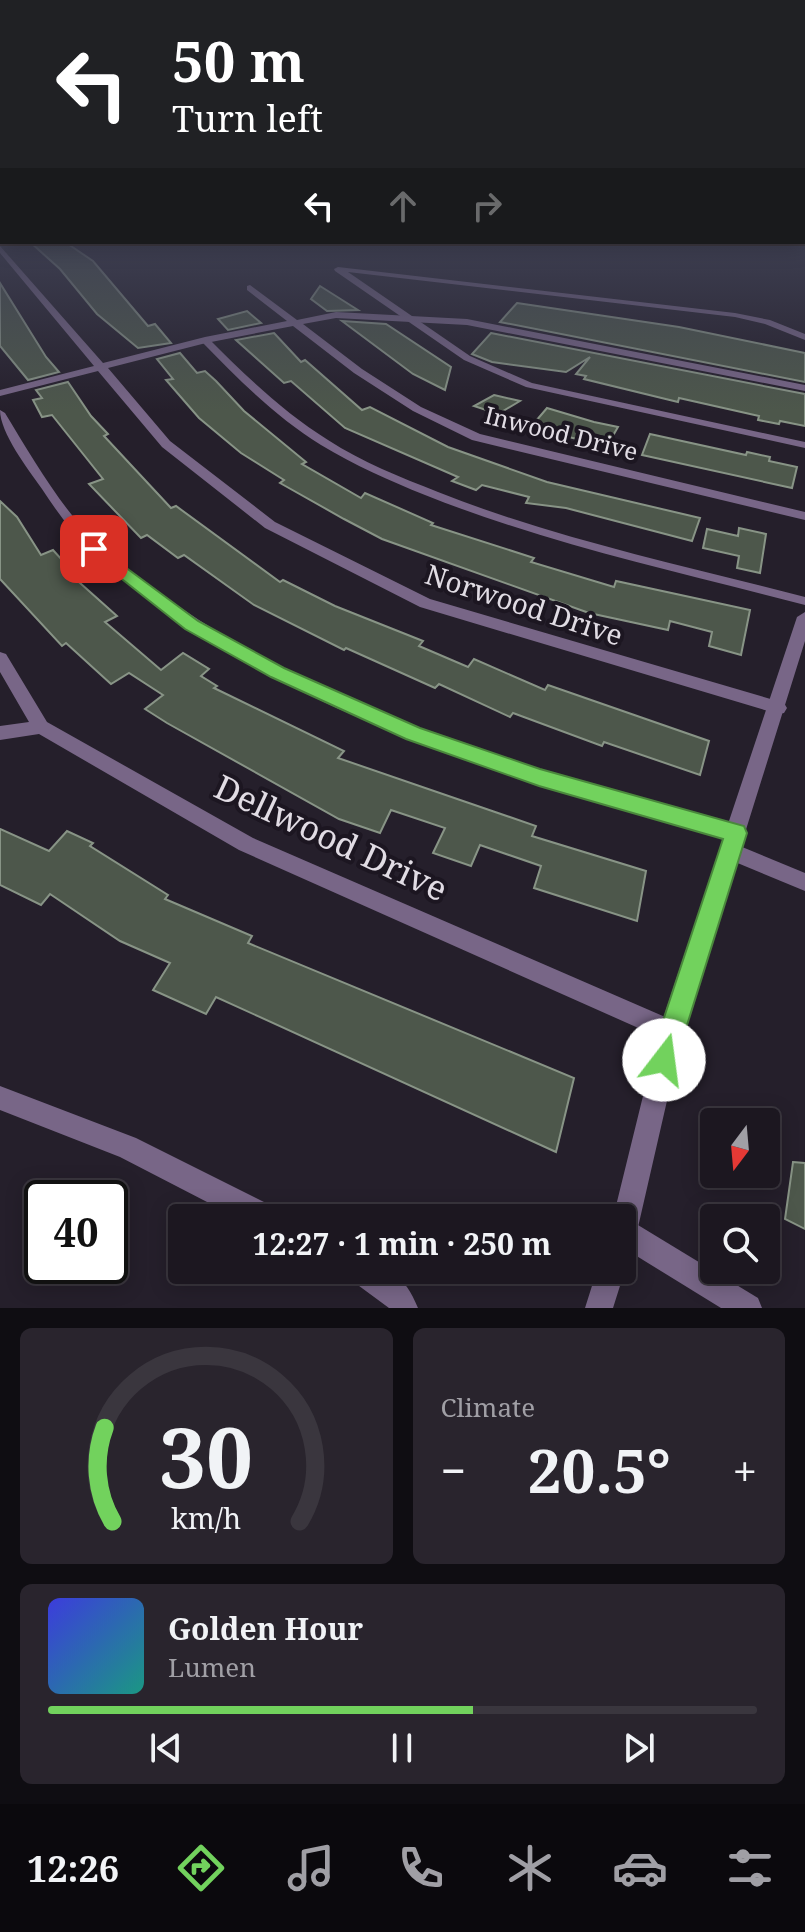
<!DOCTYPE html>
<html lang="en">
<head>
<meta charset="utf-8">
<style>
	body { margin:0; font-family:"Noto Serif",serif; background:#29242d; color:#f1f3f6; height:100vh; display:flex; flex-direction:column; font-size:30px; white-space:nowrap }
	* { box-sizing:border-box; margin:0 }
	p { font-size:26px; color:#a09fa5 }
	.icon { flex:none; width:44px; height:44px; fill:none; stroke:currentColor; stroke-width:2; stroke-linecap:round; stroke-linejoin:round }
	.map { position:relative; height:1308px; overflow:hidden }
	.details { display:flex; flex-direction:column; gap:20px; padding:20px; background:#0f0d12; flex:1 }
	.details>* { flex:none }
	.banner { position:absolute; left:0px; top:0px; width:806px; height:244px; box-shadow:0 4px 20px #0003,0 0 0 2px #3a363e; background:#202124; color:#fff; overflow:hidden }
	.needle { width:52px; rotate:196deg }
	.tools { position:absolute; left:700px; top:1108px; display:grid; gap:16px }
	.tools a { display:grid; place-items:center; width:80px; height:80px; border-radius:8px; background:#1c1720; box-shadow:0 4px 20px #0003,0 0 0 2px #3a363e; font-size:40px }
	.speed { position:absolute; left:24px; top:1180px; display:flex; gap:16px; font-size:40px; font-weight:700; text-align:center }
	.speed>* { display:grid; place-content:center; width:104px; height:104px; border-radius:50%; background:#1c1720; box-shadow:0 4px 20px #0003,0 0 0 2px #3a363e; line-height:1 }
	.speed .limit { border:4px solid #111; border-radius:12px; background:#fff; color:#111 }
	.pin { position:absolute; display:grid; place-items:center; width:68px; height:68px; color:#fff; margin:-34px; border-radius:16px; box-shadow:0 4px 12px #0006 }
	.me { position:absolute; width:88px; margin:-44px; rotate:15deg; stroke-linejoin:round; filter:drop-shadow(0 0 6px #0008) }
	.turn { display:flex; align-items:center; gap:28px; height:168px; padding:0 40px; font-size:36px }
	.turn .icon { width:104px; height:104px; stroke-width:2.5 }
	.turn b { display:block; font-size:56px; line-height:68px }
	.lanes { display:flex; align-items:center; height:76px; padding:0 40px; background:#0003; justify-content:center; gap:40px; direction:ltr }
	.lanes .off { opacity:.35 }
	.big { font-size:60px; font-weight:700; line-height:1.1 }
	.details .tile { flex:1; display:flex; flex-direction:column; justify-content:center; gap:12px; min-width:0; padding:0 28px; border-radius:12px; background:#29242d }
	.details .dial { align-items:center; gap:0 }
	.dial svg { height:208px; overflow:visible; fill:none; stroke:#3a363e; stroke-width:7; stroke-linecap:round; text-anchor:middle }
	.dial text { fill:#f1f3f6; stroke:none }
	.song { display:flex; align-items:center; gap:24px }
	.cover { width:96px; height:96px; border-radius:12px; background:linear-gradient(135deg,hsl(240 70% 55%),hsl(170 70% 35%)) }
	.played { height:8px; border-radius:4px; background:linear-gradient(90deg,#72d25d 60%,#3a363e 60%) }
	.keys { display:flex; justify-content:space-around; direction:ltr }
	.heat { display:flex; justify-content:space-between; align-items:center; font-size:44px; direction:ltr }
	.details .tiles { flex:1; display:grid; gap:20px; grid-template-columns:1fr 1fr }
	.tile:last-child { grid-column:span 2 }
	.trip { position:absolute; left:168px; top:1204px; width:468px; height:80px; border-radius:8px; background:#1c1720; box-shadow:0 4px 20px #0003,0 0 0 2px #3a363e; font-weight:700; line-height:80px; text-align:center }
	.tabs { display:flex; height:128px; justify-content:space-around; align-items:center; background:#0b090d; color:#a09fa5 }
	.tabs .icon { width:56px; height:56px }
	.tabs .current { color:#72d25d }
	.tabs b { font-size:36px; color:#f1f3f6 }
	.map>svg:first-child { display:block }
	.building { fill:#4d574b; stroke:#889486; stroke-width:2 }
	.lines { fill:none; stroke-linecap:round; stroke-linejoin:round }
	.service { fill:#786687; fill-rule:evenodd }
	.minor { fill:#786687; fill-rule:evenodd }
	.tertiary { fill:#786687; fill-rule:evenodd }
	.route { fill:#72d25d; stroke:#4a883c; stroke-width:2 }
	.labels { text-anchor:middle; stroke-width:8; stroke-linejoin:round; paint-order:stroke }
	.far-street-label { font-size:24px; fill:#e1dce4; stroke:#1c1621 }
	.street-label { font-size:28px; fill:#e1dce4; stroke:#1c1621 }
	.near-street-label { font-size:34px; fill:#e1dce4; stroke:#1c1621 }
</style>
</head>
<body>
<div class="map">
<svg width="805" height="1308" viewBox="0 0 805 1308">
	<rect width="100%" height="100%" fill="#251f2b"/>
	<g class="building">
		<path d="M30,242h35l28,19 55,65 7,-2 16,19 -33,5 -41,-34 -37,-45z"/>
		<path d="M0,283l46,74 13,15 -31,8 -28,-34z"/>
		<path d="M320,286l38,24 -31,1 -16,-12z"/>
		<path d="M517,303l162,24 126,26v29l-305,-60z"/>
		<path d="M247,311l14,12 -33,7 -10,-11z"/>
		<path d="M342,321l44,3 65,43 -6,23 -32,-16z"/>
		<path d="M274,333l27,29 4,-2 57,50 8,-3 78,40 99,35 153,36 -8,23 -126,-33 -40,-5 3,-6 -47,-12 -6,5 -24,-9 6,-4 -113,-49 -54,-47 -7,2 -48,-43z"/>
		<path d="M491,333l314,61v32l-25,-5 -1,3 -21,-4 1,-4 -80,-18 -1,4 -94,-23 2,-3 -10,-2 14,-17 -24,15 -74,-10 -20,-8z"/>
		<path d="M180,353l17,20 8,-2 11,10 28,30 62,51 -4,2 59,34 4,-5 68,30 -2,2 103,33 -3,4 83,25 2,-6 134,29 -9,45 -32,-9 3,-14 -42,-11 -2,9 -79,-17 -207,-74 -38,-20 -64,-36 4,-3 -43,-27 -42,-35 -33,-38 7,-1 -16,-20z"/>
		<path d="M68,382l23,34 17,18 -4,2 67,72 5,-2 104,76 3,-2 52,26 88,35 -4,5 49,21 6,-8 71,31 3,-5 161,56 -9,34 -96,-33 -2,4 -89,-33 -3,4 -71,-33 -4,4 -89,-40 -2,2 -90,-45 -70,-50 -6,3 -31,-23 -6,3 -52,-54 14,-5 -51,-64 -10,2 -9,-17 9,-2 -6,-8z"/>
		<path d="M494,395l26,6 -22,13 -24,-8z"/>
		<path d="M547,408l47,14 24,5 -11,19 -77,-18z"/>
		<path d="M650,434l96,21 1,-3 23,5 -1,4 28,6 -5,21 -150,-33z"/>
		<path d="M0,501l17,16 24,38 12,-5 20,22 -3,2 47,42 -12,6 56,48 22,-17 26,16 -8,7 16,10 -3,2 130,63 -6,7 198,68 -4,10 114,35 -9,50 -103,-33 7,-22 -61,-21 -9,21 -38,-13 12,-25 -54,-18 -11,23 -41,-14 -172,-96 -22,-14 18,-14 -34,-22 -18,11 -45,-41 -4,3 -62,-67z"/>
		<path d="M739,528l27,6 -6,39 -23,-5 2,-12 -36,-8 4,-19 31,7z"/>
		<path d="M0,829l49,22 18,-20 26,12 -3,3 78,49 -3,4 87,37 -4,7 326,135 -18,74 -340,-155 -10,17 -53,-24 17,-27 -50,-22 -70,-47 -9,11 -41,-20z"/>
		<path d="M793,1162l12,1v66l-20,-10z"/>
	</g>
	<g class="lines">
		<g class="service">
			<rect x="804" y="228" width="1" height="3"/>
			<path d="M338,267l397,46 35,7 35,14v6l-40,-16 -30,-7 -387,-45 122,84 62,27 273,59v6l-279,-61 -62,-27 -129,-89 -1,-2z"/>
			<path d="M202,338h6c37,37 75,74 120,102 34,22 72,37 110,52 118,47 244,73 367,105v8c-127,-33 -257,-61 -380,-110 -35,-14 -71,-30 -104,-50 -45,-28 -82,-65 -119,-103z"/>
			<path d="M0,410l5,3c29,48 58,98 98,137 23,23 52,40 78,58 166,114 363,164 555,218l6,2 3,5 -3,5 -6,2c-192,-55 -394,-106 -560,-222 -27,-20 -58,-39 -82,-63 -20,-20 -37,-43 -52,-66 -14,-20 -42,-56 -42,-79z"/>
		</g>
		<g class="minor">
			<path d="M0,246l103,117 102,-26 82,-16 -40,-31v-4l3,-1 47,35 39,-8 131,7 338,66v6l-338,-66 -131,-7 -33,6 59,45 59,38 59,27 325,78v8l-333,-80 -59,-29 -59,-38 -61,-47 -87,17 -98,25 62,73 105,81 155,77 354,104 3,5 -3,5 -6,1 -358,-107 -155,-79 -103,-81 -64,-76 -98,25v-6l94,-24 -94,-113z"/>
			<path d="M0,652l6,2 41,68 206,116 426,185 4,8 -4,8 -8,4 -8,-4 -424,-189 -200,-116 -39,6v-14l29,-4 -29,-50z"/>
			<path d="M730,842l75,31v18l-82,-34 -3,-6 3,-6z"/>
			<path d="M0,1086l136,52 140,70 3,10h-41l-118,-61 -120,-47z"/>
			<path d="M622,1219l11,3 125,76 4,10h-41l-99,-61z"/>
			<path d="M347,1270c39,0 55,-2 71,38h-29l-38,-28z"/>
		</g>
		<g class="tertiary">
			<path d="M805,612v29l-122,390 -47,205 -4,10 -10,4v-32h-9l46,-187 138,-414z"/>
			<path d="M622,1263l3,7 -12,38h-28l12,-38h25z"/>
		</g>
	</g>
	<linearGradient id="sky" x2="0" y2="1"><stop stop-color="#141118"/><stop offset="0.55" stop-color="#404255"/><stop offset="1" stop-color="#404255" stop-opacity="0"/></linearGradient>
	<rect width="805" height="411" fill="url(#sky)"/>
	<path class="route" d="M94,544l104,77 86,47 136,60 120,41 204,57 3,7 -74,237 -9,4 -10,-4 -4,-10 73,-221 -184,-53 -133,-47 -135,-62 -86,-48 -96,-76 -3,-4z"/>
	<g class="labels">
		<g class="far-street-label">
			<text transform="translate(561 434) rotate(14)" y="8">Inwood Drive</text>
		</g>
		<g class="street-label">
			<text transform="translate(524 605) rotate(18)" y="10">Norwood Drive</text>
		</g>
		<g class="near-street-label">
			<text transform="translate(331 838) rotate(25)" y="12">Dellwood Drive</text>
		</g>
	</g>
</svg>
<div class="tools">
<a><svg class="needle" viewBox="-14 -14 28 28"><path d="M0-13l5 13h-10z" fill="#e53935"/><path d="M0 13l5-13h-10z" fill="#a09fa5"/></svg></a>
<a><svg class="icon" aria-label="search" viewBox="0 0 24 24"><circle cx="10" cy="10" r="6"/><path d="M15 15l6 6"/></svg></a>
</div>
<div class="speed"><div class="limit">40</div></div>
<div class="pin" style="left:94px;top:549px;background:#d93025"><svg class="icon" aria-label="arrive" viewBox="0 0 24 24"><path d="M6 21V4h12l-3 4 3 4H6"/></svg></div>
<svg class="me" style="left:664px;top:1060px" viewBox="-20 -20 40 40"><circle r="19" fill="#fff"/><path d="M0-13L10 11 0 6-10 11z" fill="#72d25d"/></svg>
<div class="trip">12:27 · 1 min · 250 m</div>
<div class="banner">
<div class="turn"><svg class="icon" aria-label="left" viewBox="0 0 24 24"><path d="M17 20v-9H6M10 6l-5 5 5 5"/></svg><div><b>50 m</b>Turn left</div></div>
<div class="lanes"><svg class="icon" aria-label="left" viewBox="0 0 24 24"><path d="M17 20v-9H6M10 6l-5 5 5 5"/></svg><svg class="icon off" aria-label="ahead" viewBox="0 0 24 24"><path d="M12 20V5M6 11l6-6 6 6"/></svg><svg class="icon off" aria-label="right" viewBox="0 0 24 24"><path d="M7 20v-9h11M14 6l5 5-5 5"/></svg></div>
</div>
</div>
<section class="details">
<div class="tiles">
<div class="tile dial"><svg viewBox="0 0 100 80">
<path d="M14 69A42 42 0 1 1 86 69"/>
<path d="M14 69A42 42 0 0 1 11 33" stroke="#72d25d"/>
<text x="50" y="56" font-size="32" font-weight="700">30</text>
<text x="50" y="72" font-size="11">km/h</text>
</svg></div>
<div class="tile"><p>Climate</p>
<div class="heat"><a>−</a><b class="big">20.5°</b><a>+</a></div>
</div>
<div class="tile">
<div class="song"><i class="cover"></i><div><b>Golden Hour</b><p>Lumen</p></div></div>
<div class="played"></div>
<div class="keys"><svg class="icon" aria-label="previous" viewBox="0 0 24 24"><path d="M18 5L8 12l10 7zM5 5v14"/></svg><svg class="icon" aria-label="pause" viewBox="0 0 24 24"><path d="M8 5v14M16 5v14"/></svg><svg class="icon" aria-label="next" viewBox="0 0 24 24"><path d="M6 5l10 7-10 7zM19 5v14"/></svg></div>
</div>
</div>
</section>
<nav class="tabs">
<b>12:26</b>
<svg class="icon current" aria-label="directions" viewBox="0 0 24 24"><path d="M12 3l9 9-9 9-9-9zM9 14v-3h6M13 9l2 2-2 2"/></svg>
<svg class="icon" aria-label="music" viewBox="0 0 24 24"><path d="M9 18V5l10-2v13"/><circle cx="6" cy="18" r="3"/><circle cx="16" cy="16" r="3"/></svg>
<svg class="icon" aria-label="phone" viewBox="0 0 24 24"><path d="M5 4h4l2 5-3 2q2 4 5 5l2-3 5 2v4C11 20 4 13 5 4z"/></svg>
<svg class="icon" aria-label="climate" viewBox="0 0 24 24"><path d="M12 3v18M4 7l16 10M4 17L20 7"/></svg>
<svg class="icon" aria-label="car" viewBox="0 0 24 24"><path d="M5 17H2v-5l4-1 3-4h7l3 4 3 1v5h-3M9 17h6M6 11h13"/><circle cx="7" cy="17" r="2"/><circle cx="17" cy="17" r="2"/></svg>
<svg class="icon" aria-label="filters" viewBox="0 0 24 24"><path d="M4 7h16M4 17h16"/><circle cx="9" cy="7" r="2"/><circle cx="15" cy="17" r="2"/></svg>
</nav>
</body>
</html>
